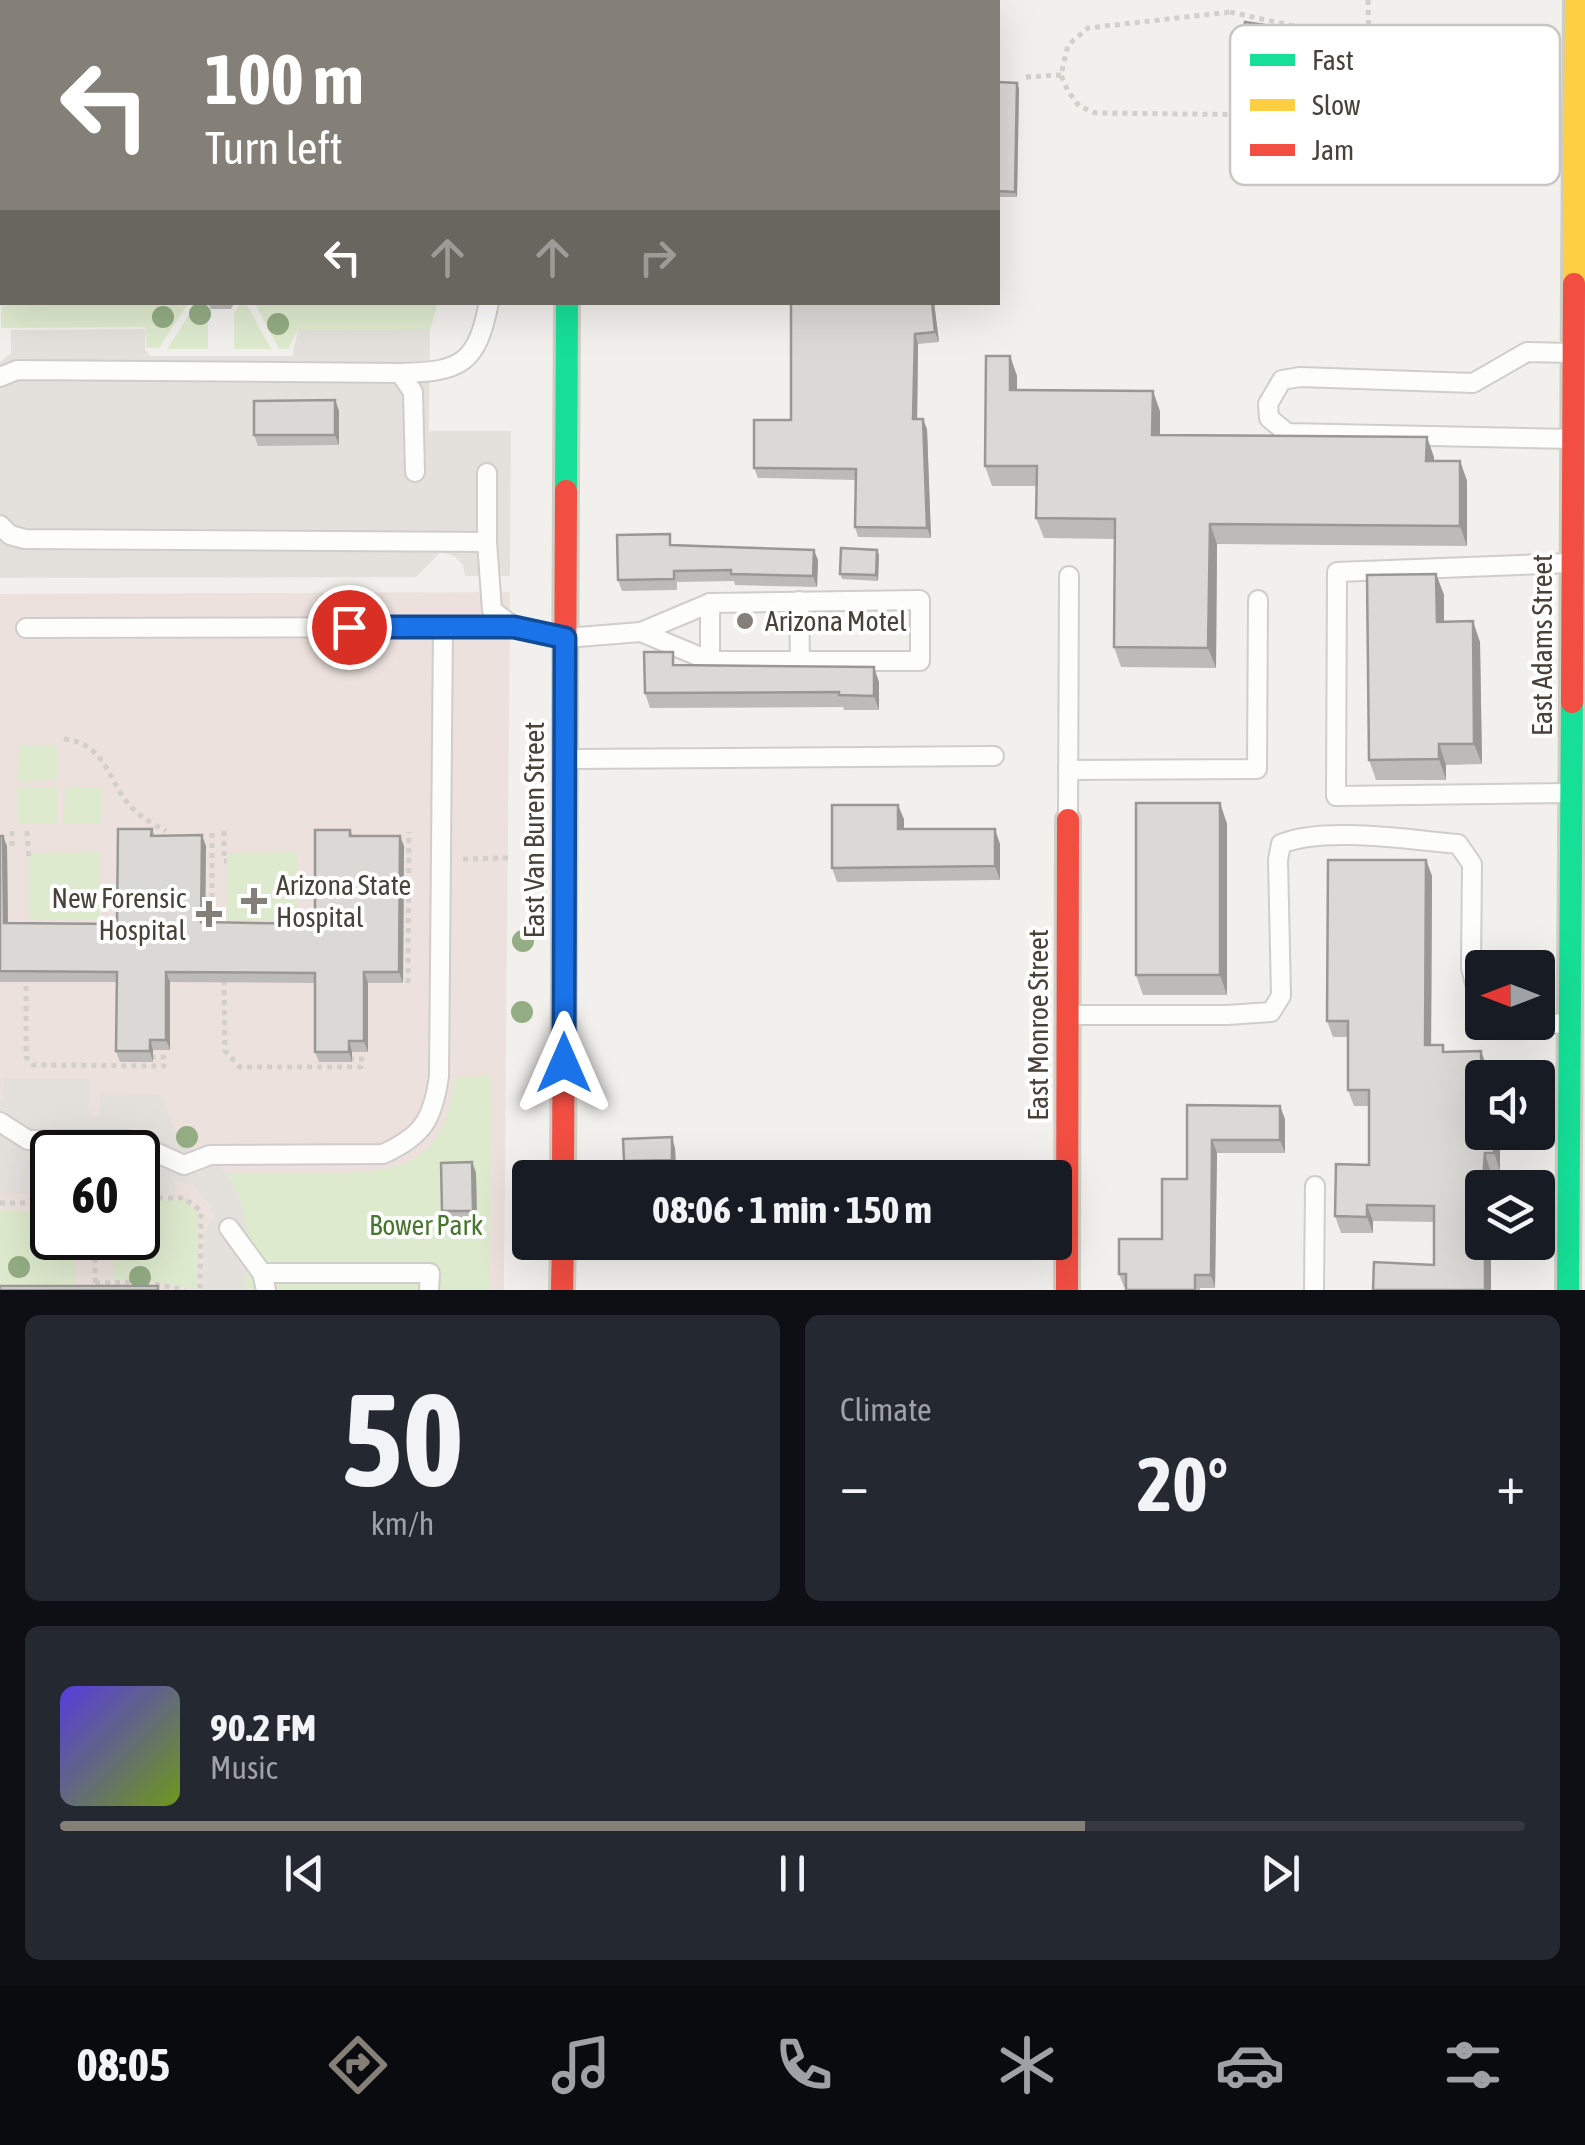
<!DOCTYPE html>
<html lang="en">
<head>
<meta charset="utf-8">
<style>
	body { margin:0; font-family:"Asap Condensed",sans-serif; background:#242831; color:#f1f3f6; height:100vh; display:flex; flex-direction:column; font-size:38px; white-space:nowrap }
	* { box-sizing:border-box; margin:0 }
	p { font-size:32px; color:#9ea1a6 }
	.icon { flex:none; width:55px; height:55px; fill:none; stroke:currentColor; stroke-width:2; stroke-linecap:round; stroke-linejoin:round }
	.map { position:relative; height:1290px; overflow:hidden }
	.panel { display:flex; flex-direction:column; gap:25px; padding:25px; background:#0d0f14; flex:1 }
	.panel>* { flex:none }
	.guide { position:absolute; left:0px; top:0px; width:1000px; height:305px; box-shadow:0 10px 40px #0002; background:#847f77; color:#fff; overflow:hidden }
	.needle { width:65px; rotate:270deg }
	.tools { position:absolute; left:1465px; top:950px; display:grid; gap:20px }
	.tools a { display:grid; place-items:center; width:90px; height:90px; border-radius:10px; background:#171b24; box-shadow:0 10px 40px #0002; font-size:50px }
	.speed { position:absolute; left:30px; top:1130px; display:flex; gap:20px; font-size:50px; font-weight:700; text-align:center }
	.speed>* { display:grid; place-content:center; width:130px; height:130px; border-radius:50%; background:#171b24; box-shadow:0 10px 40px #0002; line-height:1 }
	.speed .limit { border:5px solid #111; border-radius:15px; background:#fff; color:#111 }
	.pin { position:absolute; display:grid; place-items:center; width:85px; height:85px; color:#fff; margin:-42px; border:5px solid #fff; border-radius:50%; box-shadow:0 2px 10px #0007 }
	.me { position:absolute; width:110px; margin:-55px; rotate:0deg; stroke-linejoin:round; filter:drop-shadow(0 0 8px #0008) }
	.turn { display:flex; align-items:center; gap:35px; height:210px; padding:0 40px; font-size:45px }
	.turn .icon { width:130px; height:130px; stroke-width:2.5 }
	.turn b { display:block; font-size:70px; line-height:85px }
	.lanes { display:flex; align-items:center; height:95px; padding:0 40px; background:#0003; justify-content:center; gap:50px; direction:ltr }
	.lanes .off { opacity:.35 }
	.big { font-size:75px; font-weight:700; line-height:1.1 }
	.panel .widget { flex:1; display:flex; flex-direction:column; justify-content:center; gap:15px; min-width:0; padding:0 35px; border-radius:15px; background:#242831 }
	.panel .dial { align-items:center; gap:0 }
	.dial b { font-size:130px; line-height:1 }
	.song { display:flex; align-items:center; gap:30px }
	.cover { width:120px; height:120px; border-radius:15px; background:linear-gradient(135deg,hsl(250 70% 55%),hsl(80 70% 35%)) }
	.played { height:10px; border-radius:5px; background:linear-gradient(90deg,#847f77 70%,#363941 70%) }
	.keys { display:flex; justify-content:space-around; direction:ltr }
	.heat { display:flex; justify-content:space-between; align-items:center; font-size:55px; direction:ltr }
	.panel .tiles { flex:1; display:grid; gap:25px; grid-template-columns:1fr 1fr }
	.widget:last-child { grid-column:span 2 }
	.trip { position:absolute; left:512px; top:1160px; width:560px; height:100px; border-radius:10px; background:#171b24; box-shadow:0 10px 40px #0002; font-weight:700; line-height:100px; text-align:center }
	.menu { display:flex; height:160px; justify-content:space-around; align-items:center; background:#090b0e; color:#9ea1a6 }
	.menu .icon { width:70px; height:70px }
	.menu .selected { color:#847f77 }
	.menu b { font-size:45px; color:#f1f3f6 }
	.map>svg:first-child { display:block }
	.medical { fill:#ece1dd; fill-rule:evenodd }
	.green { fill:#deeace }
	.parking { fill:#e4e1dd }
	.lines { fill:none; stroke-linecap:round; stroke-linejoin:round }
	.lane-casing { stroke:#d0ceca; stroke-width:22 }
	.fast-casing { stroke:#d0cdc3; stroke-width:28 }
	.slow-casing { stroke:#d0cdc3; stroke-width:28 }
	.jam-casing { stroke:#d0cdc3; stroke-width:28 }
	.path { stroke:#d2d0cb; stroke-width:5; stroke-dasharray:5 5; stroke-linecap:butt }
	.lane { stroke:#fdfdfc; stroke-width:18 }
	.fast { stroke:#16e098; stroke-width:22 }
	.slow { stroke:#ffcf43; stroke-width:22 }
	.jam { stroke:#f24e42; stroke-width:22 }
	.tree { fill:#94ad84 }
	.wall { fill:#bcbbb7 }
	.shaded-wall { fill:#999895 }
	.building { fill:#dbd9d5; stroke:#999895; stroke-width:2.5 }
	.route-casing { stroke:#114b97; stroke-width:25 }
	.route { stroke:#1a73e8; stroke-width:18 }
	.poi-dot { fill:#847f77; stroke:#fff; stroke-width:4 }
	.labels { text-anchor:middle; stroke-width:8; stroke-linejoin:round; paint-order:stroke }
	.poi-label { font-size:28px; fill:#484238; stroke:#fff; text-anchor:start }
	.street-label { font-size:28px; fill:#484238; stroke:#fff }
	.park-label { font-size:28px; fill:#47772e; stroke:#fff }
	.key { fill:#fff; stroke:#c8c6c3; stroke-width:2.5 }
	.key-label { font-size:28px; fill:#484238 }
</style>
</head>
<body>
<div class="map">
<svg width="1585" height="1290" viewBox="0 0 1585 1290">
	<rect width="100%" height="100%" fill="#f2f0ec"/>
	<path class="medical" d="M510,592l-6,698h-504v-696zM52,1152h86v86h-86z"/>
	<g class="green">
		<path d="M255,303h183l-8,26 -132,1 -10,19h-9z"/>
		<path d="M1,305h186l-28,43h-12l-1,-21 -145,1z"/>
		<path d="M240,305h7l24,44h-37v-36z"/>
		<path d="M195,306h8l5,7v36h-41z"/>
		<path d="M19,745h38v35l-39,1z"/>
		<path d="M58,787v36h-40v-35z"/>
		<path d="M65,788h37v36l-38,-1z"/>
		<path d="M99,852v68h-70v-67z"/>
		<path d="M298,852v68l-71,1 1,-68z"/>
		<path d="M491,1076l-1,214h-244c1,-43 3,-79 -19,-117 31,0 63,0 95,0 78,0 123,-7 133,-96z"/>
		<path d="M138,1200h46l14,13 -1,76 -56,-9h-28v-42h25z"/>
		<path d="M0,1210l52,2v26h24l-1,52h-75z"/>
	</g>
	<g class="parking">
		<path d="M146,329l-1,20 5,7h142l6,-26 132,-1 -1,102h82l-1,145h-45l-2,-11 -9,-9 -13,-4 -25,25 -416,1v-216l11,-9v-23z"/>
		<path d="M4,1078h85v34l7,6 4,-6v-19l60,1 22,51 21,8 24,20 11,20 10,37 -2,60h-43l1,-58 10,-15 -3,-10 -18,-22 -18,-5v15h-37v-43h-86v42h-52v-94l3,-2z"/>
	</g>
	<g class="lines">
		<defs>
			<g id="lane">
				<path d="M465,0l1,2"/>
				<path d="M1572,353l-45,-1 -54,31 -173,-6 -18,3 -14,24 1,14 18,15 286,6"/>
				<path d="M400,373c61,-1 77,-9 89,-71"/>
				<path d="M0,377l17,-7 383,3 13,19 2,80"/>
				<path d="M0,525l10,10 15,4 462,3v-69"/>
				<path d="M487,542l5,68 22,17 51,11 76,-6 69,-29"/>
				<path d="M799,601l1,60"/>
				<path d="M26,628l488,-1"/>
				<path d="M641,632l69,29h210v-61l-210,3v58"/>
				<path d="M570,759l424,-3"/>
				<path d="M1068,770l189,-1 1,-169"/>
				<path d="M1571,793l-235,3 1,-224 235,-9"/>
				<path d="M1068,820l1,-244"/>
				<path d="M1068,1015h159l44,-3 10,-16 -3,-136 3,-16c43,-18 129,-4 177,0l14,20 -1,104 11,41"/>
				<path d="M1512,1022l57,2"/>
				<path d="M0,1122l28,18h100l56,25 26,-10 173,-1c40,-18 50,-35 56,-78l4,-450"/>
				<path d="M229,1228l33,45"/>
				<path d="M266,1290l-4,-17h168l-1,17"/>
				<path d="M1314,1290l1,-104"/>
			</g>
			<g id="fast">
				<path d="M568,0v2"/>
				<path d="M566,491l1,-189"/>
				<path d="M1568,1290l4,-588"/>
			</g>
			<path id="slow" d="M1574,284l2,-284"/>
			<g id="jam">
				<path d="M1572,702l2,-418"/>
				<path d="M563,1178l3,-687"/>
				<path d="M562,1290l1,-48"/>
				<path d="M1067,1290l1,-470"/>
			</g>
		</defs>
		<use href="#lane" class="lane-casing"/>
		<use href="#fast" class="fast-casing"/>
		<use href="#slow" class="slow-casing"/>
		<use href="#jam" class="jam-casing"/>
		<g class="path">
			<path d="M1368,0l1,46"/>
			<path d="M1230,12l91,20 34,12 96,4 11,3 8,8 4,30 -5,12 -14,14 -21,5 -97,-10 -55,5 -186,-2 -17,-7 -11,-15 -7,-16 7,-30 20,-17z"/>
			<path d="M1026,77l35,-2"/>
			<path d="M64,739c44,5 43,44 69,70 9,9 22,16 33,22"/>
			<path d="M12,831v16"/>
			<path d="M27,831l2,28"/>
			<path d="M224,831v30h3"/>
			<path d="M463,859l45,-1"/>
			<path d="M212,928v-97"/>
			<path d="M26,976v81l7,8 131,1v-9h-11"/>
			<path d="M224,980l1,71 15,16h121l1,-8h-10"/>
			<path d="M408,983l1,-151"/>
			<path d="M138,1198h46l17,13 -1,79"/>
			<path d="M0,1203h52"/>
			<path d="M95,1238v52"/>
			<path d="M95,1283l48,-1 42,8"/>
		</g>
		<use href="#lane" class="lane"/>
		<use href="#fast" class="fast"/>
		<use href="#slow" class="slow"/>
		<use href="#jam" class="jam"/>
	</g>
	<g class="tree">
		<circle cx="200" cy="314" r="11"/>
		<circle cx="163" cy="317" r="11"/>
		<circle cx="278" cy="324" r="11"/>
		<circle cx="523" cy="941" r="11"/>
		<circle cx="522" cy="1012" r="11"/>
		<circle cx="187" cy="1137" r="11"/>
		<circle cx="19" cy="1267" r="11"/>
		<circle cx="140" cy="1277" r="11"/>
	</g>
	<g class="wall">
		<path d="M0,0h412v2h-410v254h-2z"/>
		<path d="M1285,28l4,11 -5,33 -40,-6 -4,-11z"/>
		<path d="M998,82l21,6 -2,109h-19z"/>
		<path d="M207,302h28l-4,7h-20z"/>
		<path d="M934,302l5,40 -21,2 -1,75 10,10 4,109 -73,-1 -3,-10 1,-47 -98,-2 -4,-10 37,-48z"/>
		<path d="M1010,356l7,20v14l143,21v24l274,22v4h26l7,20v65l-250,-2 -1,124 -95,-1 -7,-20 1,-108 -71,-1 -8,-20 1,-32h-45l-7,-20z"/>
		<path d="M335,400l4,11v34l-81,1 -4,-11z"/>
		<path d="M674,545l144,15 -1,27 -82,-2 -1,-4 -57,1v8l-55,1 -4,-11z"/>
		<path d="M877,550l2,5 -1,26 -36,-2 -2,-5z"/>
		<path d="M1436,574l8,21v27l36,20 2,122 -36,1v15h-70l-7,-20z"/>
		<path d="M678,665l201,17v28h-35l-1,-3 -193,1 -5,-15z"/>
		<path d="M1220,803l7,21v171h-84l-7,-20z"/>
		<path d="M904,819v10l96,15v36l-163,2 -5,-14z"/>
		<path d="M152,829l3,7 51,10 -1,76 110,2 35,-94 3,6h47l4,10 -1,137h-35v69h-16v10h-33l-4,-10v-69l-145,-1v68h-17v12h-33l-4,-11 1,-69h-117v-146l7,10 1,77 109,1z"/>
		<path d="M1426,860l6,16 -1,169 15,7 41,15 -5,65h18v38h-10v18h-8l7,57 2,7v38h-118l61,-25v-43l-61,-1v12h-32l-6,-17 34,-51v-59h-15l-6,-16v-53h-15l-6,-16z"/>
		<path d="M1187,1105l98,14v34h-68l-2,135h-15v2l-76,-3 -5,-13 43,-35 25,-60z"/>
		<path d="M675,1148l1,22 -48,2 -4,-11z"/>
		<path d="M472,1162l4,11 1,48 -31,1 -4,-11z"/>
	</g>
	<g class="shaded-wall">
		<path d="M1285,28l4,11 -5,33 -4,-11z"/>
		<path d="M1017,83l2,5 -2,109 -2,-5z"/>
		<path d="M932,302h2l5,40 -4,-10z"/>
		<path d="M915,334l3,10 -1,86 -4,-11z"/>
		<path d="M1010,356l7,20v34l-7,-20z"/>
		<path d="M1153,391l7,20v44l-8,-20z"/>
		<path d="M335,400l4,11v34l-4,-10z"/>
		<path d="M923,419l4,10 4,109 -4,-10z"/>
		<path d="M1427,437l7,20v24l-8,-20z"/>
		<path d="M1460,461l7,20v65l-7,-20z"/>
		<path d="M1210,524l7,20 -1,124 -8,-20z"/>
		<path d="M814,550l4,10 -1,27 -4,-11z"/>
		<path d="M877,550l2,5 -1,26 -2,-6z"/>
		<path d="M1436,574l8,21v47l-7,-20z"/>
		<path d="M1473,621l7,21 2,122 -8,-20z"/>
		<path d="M874,667l5,15v28l-5,-14z"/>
		<path d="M1439,744l7,21v15l-7,-21z"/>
		<path d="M1220,803l7,21v171l-7,-20z"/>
		<path d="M898,805l6,14v25l-6,-15z"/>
		<path d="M995,829l5,15v36l-5,-14z"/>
		<path d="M202,835l4,11 -1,87 -4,-11z"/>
		<path d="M3,836l4,10 1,87 -4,-10z"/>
		<path d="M400,836l4,10 -1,137 -4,-11z"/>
		<path d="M1426,860l6,16 -1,185 -6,-16z"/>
		<path d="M166,972l4,10v68l-4,-10z"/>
		<path d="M364,972l4,11v69l-4,-11z"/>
		<path d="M150,1040l3,10v12l-3,-11z"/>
		<path d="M349,1041l3,11v10l-3,-10z"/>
		<path d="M1481,1051l6,16v11h-5z"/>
		<path d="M1280,1106l5,13v34l-5,-13z"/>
		<path d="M1494,1132h6v38l-6,-17z"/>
		<path d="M672,1137l3,11 1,22 -4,-10z"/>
		<path d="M1212,1140l5,13 -2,135 -4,-13z"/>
		<path d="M1485,1153l5,17v18h-6z"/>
		<path d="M472,1162l4,11 1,48 -4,-10z"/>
		<path d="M1367,1205l6,16v12l-6,-16z"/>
		<path d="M1485,1242h4l2,10v38h-6z"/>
	</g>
	<g class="building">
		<path d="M0,0h404v2h-402v233l-2,1z"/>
		<path d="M1245,22l40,6 -5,33 -40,-6z"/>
		<path d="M998,82l19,1 -2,109 -17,-1z"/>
		<path d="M791,302h141l3,30 -20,2 -2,85h10l4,109 -72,-1 1,-58 -102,-1v-48h37z"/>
		<path d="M986,356h24v34l143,1 -1,44 275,2 -1,24h34v65l-250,-2 -2,124 -94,-1 1,-128 -79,-1 1,-52h-52z"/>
		<path d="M335,400v35h-81v-34z"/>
		<path d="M670,534v11l144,5 -1,26 -82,-2v-4l-57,1v8l-56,1 -1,-45z"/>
		<path d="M841,548l36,2 -1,25 -36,-1z"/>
		<path d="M1436,574l1,48 36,-1 1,123h-35v15l-70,1 -2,-185z"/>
		<path d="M644,652h29v13l201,2v29l-35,-1v-3l-194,1z"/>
		<rect x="1136" y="803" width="84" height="172"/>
		<path d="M832,805h66v24h97v37l-163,2z"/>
		<path d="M118,829h34l-1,7 51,-1 -1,87 114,2v-94h35v6h50l-1,136h-35v69h-15v11h-34v-79l-149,-1v68h-16v11h-34l1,-79 -117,-1v-135h3l1,87 113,1z"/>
		<path d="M1328,860h98l-1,185h18v7l38,-1 1,81h12v21h-9l-3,35v54h3v48h-112l1,-28 60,3v-59l-67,-1v12l-32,-1 1,-52 33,1v-75h-21v-69h-21z"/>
		<path d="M1187,1105l93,1v34h-68l-1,135h-16v15h-69v-16h-7v-35h43v-60h25z"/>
		<path d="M672,1137v23l-48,1 -1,-22z"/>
		<path d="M472,1162l1,49h-31l-1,-48z"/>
		<rect x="0" y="1286" width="158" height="4"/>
	</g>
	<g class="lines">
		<defs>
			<path id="route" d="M349,627h165l51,11 -1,425"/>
		</defs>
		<use href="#route" class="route-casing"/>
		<use href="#route" class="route"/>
	</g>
	<g class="poi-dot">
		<circle cx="745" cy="621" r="10"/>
		<path d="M249 886h10v10h10v10h-10v10h-10v-10h-10v-10h10z"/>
		<path d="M204 899h10v10h10v10h-10v10h-10v-10h-10v-10h10z"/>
	</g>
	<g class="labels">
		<g class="poi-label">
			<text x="765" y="631">Arizona Motel</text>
			<text x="276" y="895">Arizona State<tspan x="276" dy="32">Hospital</tspan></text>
			<text x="186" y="908" text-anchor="end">New Forensic<tspan x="186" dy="32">Hospital</tspan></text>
		</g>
		<g class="street-label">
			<text transform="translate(1542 645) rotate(-90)" y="10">East Adams Street</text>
			<text transform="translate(534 830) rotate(-90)" y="10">East Van Buren Street</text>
			<text transform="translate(1038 1025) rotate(-90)" y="10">East Monroe Street</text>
		</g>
		<g class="park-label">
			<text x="426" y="1235">Bower Park</text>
		</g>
	</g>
	<rect x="1230" y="25" width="330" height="160" rx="15" class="key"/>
	<rect x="1250" y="54" width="45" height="12" fill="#16e098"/>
	<rect x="1250" y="99" width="45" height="12" fill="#ffcf43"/>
	<rect x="1250" y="144" width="45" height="12" fill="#f24e42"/>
	<g class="key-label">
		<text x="1312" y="70">Fast</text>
		<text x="1312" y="115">Slow</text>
		<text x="1312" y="160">Jam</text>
	</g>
</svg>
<div class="tools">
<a><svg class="needle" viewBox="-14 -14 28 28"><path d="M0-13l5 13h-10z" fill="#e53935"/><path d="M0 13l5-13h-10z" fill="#9ea1a6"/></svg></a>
<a><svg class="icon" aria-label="sound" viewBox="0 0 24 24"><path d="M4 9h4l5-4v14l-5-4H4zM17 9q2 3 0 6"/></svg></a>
<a><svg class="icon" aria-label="layers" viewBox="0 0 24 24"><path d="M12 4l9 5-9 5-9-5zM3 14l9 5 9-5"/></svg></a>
</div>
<div class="speed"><div class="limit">60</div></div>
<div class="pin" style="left:349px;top:627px;background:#d93025"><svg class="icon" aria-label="arrive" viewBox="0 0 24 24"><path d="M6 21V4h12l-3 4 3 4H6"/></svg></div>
<svg class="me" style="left:564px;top:1063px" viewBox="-20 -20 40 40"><path d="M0-17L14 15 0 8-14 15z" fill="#1a73e8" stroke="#fff" stroke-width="4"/></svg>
<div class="trip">08:06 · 1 min · 150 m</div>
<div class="guide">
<div class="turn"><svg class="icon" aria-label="left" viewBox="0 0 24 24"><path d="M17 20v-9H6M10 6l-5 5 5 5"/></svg><div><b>100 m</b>Turn left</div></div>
<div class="lanes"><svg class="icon" aria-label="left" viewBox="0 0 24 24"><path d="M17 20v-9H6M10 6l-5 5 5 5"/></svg><svg class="icon off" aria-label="ahead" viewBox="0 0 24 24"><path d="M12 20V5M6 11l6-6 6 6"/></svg><svg class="icon off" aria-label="ahead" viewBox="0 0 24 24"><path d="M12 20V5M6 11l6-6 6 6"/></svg><svg class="icon off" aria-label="right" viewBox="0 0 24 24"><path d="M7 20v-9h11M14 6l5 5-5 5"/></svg></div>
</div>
</div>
<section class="panel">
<div class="tiles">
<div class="widget dial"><b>50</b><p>km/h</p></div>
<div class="widget"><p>Climate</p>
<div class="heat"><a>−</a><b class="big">20°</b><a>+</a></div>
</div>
<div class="widget">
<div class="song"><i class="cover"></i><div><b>90.2 FM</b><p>Music</p></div></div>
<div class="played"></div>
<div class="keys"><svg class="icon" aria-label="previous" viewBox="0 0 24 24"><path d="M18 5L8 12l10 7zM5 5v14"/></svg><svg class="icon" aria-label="pause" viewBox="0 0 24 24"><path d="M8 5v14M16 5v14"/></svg><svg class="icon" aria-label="next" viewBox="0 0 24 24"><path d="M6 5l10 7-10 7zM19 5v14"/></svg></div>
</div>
</div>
</section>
<nav class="menu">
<b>08:05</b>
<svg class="icon selected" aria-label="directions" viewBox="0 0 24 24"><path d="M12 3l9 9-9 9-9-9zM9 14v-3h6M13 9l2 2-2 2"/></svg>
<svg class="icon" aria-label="music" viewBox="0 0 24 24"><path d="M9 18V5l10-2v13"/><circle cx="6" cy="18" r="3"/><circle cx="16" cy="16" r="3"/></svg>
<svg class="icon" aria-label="phone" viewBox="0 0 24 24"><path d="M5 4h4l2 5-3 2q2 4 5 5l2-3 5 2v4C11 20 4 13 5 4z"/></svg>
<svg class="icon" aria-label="climate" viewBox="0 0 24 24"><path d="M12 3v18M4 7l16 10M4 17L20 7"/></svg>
<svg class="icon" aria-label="car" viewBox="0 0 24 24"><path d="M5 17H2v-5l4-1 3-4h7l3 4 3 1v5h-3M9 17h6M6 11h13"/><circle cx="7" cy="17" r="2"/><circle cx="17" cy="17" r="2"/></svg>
<svg class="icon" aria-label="filters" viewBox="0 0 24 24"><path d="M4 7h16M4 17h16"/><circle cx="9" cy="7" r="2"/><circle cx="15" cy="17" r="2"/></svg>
</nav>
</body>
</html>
